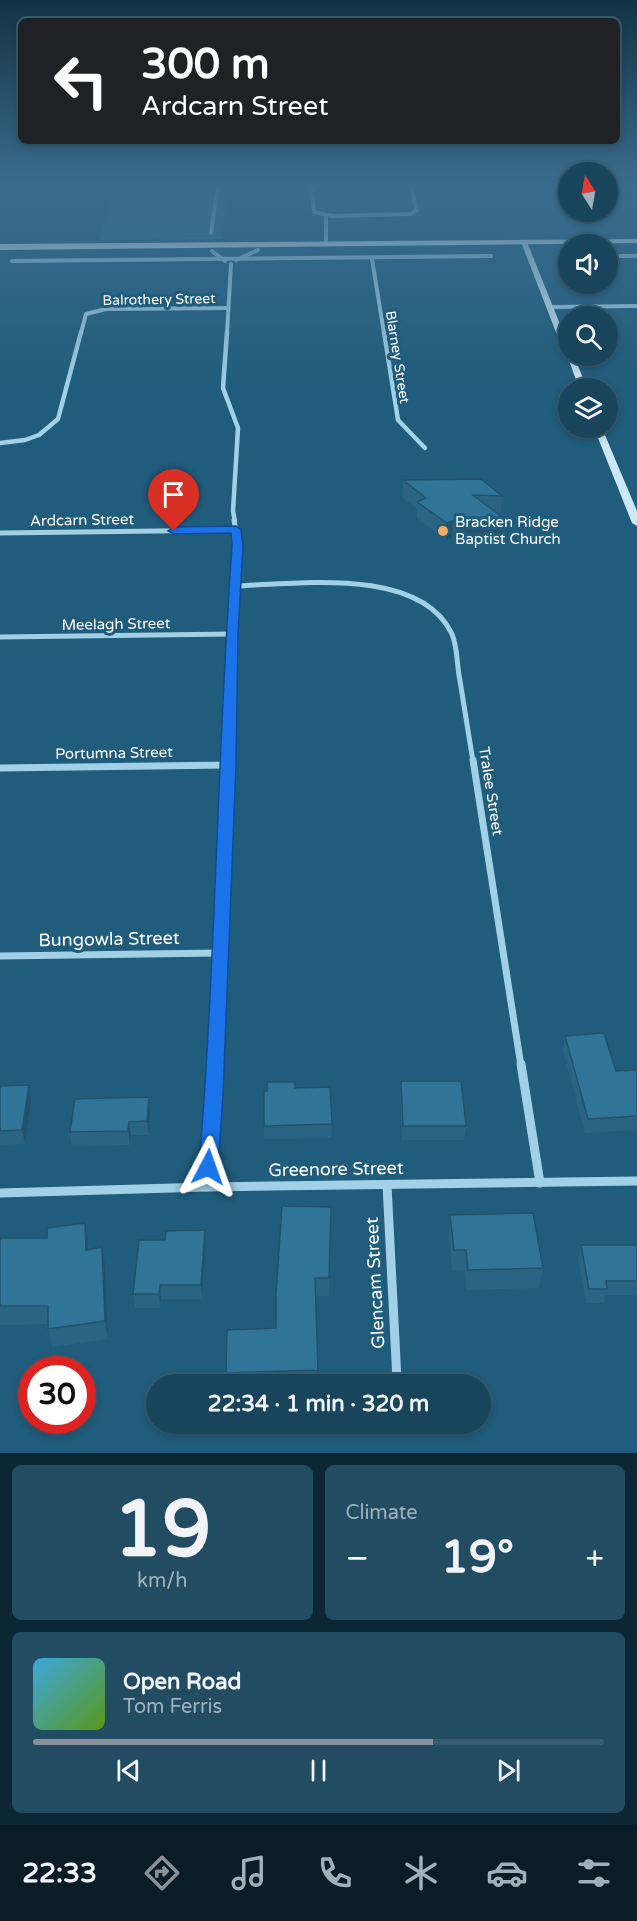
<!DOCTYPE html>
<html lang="en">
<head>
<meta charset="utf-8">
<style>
	body { margin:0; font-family:"Varela Round",sans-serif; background:#214c62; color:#f1f3f6; height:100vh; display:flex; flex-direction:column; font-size:22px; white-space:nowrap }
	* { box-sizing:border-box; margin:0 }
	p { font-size:20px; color:#9fb1bb }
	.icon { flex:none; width:33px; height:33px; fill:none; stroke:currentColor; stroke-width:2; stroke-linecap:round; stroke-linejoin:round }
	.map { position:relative; height:1453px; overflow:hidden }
	.details { display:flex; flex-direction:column; gap:12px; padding:12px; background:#0d2633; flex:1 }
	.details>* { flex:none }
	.top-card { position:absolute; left:18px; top:18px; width:602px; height:126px; border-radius:9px; box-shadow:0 3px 9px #0003,0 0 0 2px #365d72; background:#202124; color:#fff; overflow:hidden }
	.needle { width:39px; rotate:349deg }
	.tools { position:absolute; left:558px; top:162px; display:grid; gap:12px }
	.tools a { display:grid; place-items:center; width:60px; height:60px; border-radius:50%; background:#18455c; box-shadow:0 3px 9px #0003,0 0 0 2px #365d72; font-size:30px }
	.speed { position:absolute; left:18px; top:1356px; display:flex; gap:12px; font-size:30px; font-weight:700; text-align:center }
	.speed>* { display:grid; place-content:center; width:78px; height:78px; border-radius:50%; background:#18455c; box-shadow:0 3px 9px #0003,0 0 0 2px #365d72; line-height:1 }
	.speed .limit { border:9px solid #d22; background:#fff; color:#111 }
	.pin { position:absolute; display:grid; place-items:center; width:51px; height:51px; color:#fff; margin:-62px -26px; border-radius:50% 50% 50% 0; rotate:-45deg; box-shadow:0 0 6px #0007 }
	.pin .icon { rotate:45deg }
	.me { position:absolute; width:66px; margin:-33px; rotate:4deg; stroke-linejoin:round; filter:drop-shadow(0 0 4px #0008) }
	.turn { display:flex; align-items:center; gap:21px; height:126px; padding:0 24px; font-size:27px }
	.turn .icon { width:78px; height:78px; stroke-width:2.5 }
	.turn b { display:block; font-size:42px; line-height:51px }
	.big { font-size:45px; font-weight:700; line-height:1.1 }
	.details .card { flex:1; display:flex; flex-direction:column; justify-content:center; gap:9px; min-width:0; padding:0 21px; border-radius:9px; background:#214c62 }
	.details .dial { align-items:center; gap:0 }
	.dial b { font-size:78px; line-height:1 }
	.song { display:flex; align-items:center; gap:18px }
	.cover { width:72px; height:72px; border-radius:9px; background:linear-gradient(135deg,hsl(200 70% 55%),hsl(90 70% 35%)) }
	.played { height:6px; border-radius:3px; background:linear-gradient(90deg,#8c9099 70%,#365d72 70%) }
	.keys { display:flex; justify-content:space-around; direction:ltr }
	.heat { display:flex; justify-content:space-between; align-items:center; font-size:33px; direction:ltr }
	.details .tiles { flex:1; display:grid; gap:12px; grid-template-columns:1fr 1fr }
	.card:last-child { grid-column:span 2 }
	.trip { position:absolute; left:146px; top:1374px; width:345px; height:60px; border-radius:30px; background:#18455c; box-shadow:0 3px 9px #0003,0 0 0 2px #365d72; font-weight:700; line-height:60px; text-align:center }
	.dock { display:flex; height:96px; justify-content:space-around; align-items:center; background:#0a1c25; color:#9fb1bb }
	.dock .icon { width:42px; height:42px }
	.dock .active { color:#8c9099 }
	.dock b { font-size:27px; color:#f1f3f6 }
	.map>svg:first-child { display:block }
	.green { fill:#2a7093 }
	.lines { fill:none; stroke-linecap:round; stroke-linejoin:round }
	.stream { stroke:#96cde7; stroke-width:4 }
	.minor-far4 { stroke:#a2d0e6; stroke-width:4 }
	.minor-far3 { stroke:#a2d0e6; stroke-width:4.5 }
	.minor-far2 { stroke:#a2d0e6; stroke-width:5 }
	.minor-far1 { stroke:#a2d0e6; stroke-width:7 }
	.minor { stroke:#a2d0e6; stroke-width:9 }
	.secondary { fill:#cce7f5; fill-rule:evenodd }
	.primary { fill:#e3f3fd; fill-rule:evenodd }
	.wall { fill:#296583 }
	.shaded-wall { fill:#22526a }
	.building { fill:#307598; stroke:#22526a; stroke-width:1.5 }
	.route { fill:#1a73e8; stroke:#114b97; stroke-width:1.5 }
	.poi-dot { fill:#f3aa63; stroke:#205c7b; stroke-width:2 }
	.labels { text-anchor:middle; stroke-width:6; stroke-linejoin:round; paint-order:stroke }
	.far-street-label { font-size:14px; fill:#fff; stroke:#205c7b }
	.street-label { font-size:15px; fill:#fff; stroke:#205c7b }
	.poi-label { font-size:15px; fill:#fff; stroke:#205c7b; text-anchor:start }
	.near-street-label { font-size:18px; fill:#fff; stroke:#205c7b }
</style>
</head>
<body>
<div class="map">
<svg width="637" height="1453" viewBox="0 0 637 1453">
	<rect width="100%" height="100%" fill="#205c7b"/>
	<path class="green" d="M117,185h111l-6,54 -122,1z"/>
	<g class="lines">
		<path class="stream" d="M211,233l7,-48"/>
		<g class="minor-far4">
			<path d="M312,185l2,27 18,4 79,-2 6,-4 -7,-25"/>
			<path d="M326,216v28"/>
			<path d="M212,251l13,10"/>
			<path d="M608,256h29"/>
			<path d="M372,259l12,74"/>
			<path d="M236,260l22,-10"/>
			<path d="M12,261l479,-5"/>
			<path d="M550,307l87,-1"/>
			<path d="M81,333l5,-19 20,-5 122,-1"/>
			<path d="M227,333l4,-69"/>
		</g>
		<g class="minor-far3">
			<path d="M227,332l-4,56 15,40 -5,83 2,11"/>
			<path d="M384,332l14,88 27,28"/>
			<path d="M0,443l25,-3 14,-5 19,-16 23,-87"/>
		</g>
		<g class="minor-far2">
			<path d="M0,533l236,-3"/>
			<path d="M235,586c61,-2 185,-20 217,48 5,12 5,28 7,41 5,29 9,57 14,86"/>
			<path d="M0,637l232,-3"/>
			<path d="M229,761l3,-127 6,-88 -4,-26"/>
		</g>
		<g class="minor-far1">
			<path d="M473,760l48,306"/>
			<path d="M0,768l229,-3"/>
			<path d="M0,956l219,-3"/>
			<path d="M215,1066l14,-306"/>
		</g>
		<g class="minor">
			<path d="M521,1064l19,119"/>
			<path d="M387,1185l10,195"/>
			<path d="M207,1187l8,-123"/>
			<path d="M0,1193l207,-6 430,-6"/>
		</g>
		<g class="secondary">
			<path d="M524,240l3,2 41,102v12h6l13,32h-8l-12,-33 -3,-2 -43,-111z"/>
			<path d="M594,428h8l35,83v15l-5,-3z"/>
		</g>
		<path class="primary" d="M637,239v4l-637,7v-6z"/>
	</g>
	<g class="wall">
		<path d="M403,480l99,16 -1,16h-6l7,5 -2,17 -37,12 -11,-8 -6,2 -29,-22v-9l-15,-12z"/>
		<path d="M565,1036l51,35 21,-1v60l-52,3 -22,-83z"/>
		<path d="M401,1081l65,45 -2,14h-62l-2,-45z"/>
		<path d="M29,1085l2,14 -6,45 -25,1v-59z"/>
		<path d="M295,1088l37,36 -1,14 -67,1v-13z"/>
		<path d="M149,1097l1,14 -1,24h-18l-1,10 -58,1 -2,-14z"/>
		<path d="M331,1207l-2,89h-14l3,88h-91l-1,-11 50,-45z"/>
		<path d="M450,1215l93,53 -4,20 -73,2 -2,-20h-12l-3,-35z"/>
		<path d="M0,1238l88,4 1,7 16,17 3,73 -56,8 -4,-23 -48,1z"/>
		<path d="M165,1240l41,4 -4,55h-41l-1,9h-25l-2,-14z"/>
		<path d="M581,1245h56v50h-32l-1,8h-18l-8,-44z"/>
	</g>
	<g class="shaded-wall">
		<path d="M502,517l-2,17 -37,12 1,-17z"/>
		<path d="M453,521l-1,17 -6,2 1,-17z"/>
		<path d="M29,1085l2,14 -6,45 -3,-14z"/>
		<path d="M149,1097l1,14 -1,24 -2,-14z"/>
		<path d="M129,1122l2,13 -1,10 -2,-14z"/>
		<path d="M85,1223l3,19 1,26 -3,-18z"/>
		<path d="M205,1230l1,14 -4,55 -1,-14z"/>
		<path d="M102,1247l3,19 3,73 -3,-18z"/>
		<path d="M160,1285l1,14 -1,9 -1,-14z"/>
	</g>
	<g class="building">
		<path d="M481,479l21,17 -29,-1 29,22 -38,12 -11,-8 -6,2 -30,-21 9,-4 -23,-18z"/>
		<path d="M604,1033l12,38 21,-1v46l-49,3 -23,-83z"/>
		<path d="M401,1081h60l5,45h-63z"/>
		<path d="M267,1082h28v6l35,-1 2,37 -68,2v-35h3z"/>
		<path d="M29,1085l-7,45 -22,1v-45z"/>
		<path d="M149,1097l-2,24 -18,1 -1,9 -58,1 5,-33z"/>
		<path d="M282,1206l49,1 -2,71h-14l3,92 -92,3 1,-43 49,-2v-34z"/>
		<path d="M533,1213l10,55 -75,2 -2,-20h-12l-4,-35z"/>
		<path d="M85,1223l1,27 16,-3 3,74 -57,8v-23h-48v-68h47v-10z"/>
		<path d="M205,1230l-4,55h-41l-1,9h-26l6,-54h26l1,-9z"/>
		<path d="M581,1245h56v36h-31l1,8h-18z"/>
	</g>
	<linearGradient id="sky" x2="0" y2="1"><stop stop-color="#123344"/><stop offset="0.48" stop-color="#3c6c8d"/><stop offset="1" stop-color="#3c6c8d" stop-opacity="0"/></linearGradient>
	<rect width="637" height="388" fill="url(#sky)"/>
	<path class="route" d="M236,526l5,4 2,16 -5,88 -2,131 -13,330 -5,72 -3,5 -7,3 -7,-3 -2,-5c17,-207 18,-414 33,-621l-1,-13 -57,1 -6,-3 6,-4z"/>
	<circle class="poi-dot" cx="443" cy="531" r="6"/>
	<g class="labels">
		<g class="far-street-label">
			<text transform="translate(159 299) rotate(-1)" y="5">Balrothery Street</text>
			<text transform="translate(398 357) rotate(81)" y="5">Blarney Street</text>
		</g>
		<g class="street-label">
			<text transform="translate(82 520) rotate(-1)" y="5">Ardcarn Street</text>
			<text transform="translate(116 624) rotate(-1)" y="5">Meelagh Street</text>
			<text transform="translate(114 753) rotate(-1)" y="5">Portumna Street</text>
			<text transform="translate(491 791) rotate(81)" y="5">Tralee Street</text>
		</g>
		<g class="poi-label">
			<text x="455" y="527">Bracken Ridge<tspan x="455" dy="17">Baptist Church</tspan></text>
		</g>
		<g class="near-street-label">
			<text transform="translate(109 939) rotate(-1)" y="6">Bungowla Street</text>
			<text transform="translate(336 1169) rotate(-1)" y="6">Greenore Street</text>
			<text transform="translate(375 1283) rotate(-93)" y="6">Glencam Street</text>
		</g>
	</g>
</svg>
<div class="tools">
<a><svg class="needle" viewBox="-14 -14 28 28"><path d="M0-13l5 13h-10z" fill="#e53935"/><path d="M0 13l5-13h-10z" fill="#9fb1bb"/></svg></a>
<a><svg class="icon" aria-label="sound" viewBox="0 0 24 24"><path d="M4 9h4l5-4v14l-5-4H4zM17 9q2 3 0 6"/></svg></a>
<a><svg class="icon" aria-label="search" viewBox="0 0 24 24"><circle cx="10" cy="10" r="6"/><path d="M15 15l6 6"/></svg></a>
<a><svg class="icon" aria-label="layers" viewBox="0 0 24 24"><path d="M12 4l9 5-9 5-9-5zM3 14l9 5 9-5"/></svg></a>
</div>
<div class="speed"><div class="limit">30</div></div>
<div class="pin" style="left:174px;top:531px;background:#d93025"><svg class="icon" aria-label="arrive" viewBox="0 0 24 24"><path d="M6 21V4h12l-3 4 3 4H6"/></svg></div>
<svg class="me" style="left:208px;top:1167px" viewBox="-20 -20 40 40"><path d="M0-17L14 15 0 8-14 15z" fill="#1a73e8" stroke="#fff" stroke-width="4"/></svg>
<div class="trip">22:34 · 1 min · 320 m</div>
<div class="top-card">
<div class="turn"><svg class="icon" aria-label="left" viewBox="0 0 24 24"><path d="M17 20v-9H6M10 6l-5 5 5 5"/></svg><div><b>300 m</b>Ardcarn Street</div></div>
</div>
</div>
<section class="details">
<div class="tiles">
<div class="card dial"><b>19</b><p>km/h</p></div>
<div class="card"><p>Climate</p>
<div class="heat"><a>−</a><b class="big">19°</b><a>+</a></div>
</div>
<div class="card">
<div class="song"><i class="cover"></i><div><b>Open Road</b><p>Tom Ferris</p></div></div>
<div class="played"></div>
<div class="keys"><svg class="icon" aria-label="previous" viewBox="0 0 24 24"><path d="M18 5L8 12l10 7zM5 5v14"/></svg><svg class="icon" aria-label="pause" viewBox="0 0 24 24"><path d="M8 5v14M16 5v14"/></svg><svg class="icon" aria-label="next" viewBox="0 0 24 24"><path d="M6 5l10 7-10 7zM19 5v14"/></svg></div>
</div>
</div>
</section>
<nav class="dock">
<b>22:33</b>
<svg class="icon active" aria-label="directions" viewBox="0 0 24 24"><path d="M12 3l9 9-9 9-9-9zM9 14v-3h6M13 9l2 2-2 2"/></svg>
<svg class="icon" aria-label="music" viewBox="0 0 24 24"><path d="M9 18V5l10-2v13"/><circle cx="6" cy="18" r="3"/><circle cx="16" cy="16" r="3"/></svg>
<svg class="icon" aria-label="phone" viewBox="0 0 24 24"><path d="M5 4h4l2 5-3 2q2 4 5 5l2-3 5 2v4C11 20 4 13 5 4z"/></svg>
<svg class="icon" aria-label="climate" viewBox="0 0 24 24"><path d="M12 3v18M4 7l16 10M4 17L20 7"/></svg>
<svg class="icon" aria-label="car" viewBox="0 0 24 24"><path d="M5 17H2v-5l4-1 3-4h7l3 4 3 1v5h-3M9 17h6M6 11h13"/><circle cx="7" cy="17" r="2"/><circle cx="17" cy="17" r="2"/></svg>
<svg class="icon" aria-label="filters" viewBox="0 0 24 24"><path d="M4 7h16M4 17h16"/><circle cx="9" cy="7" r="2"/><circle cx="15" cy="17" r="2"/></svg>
</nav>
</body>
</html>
